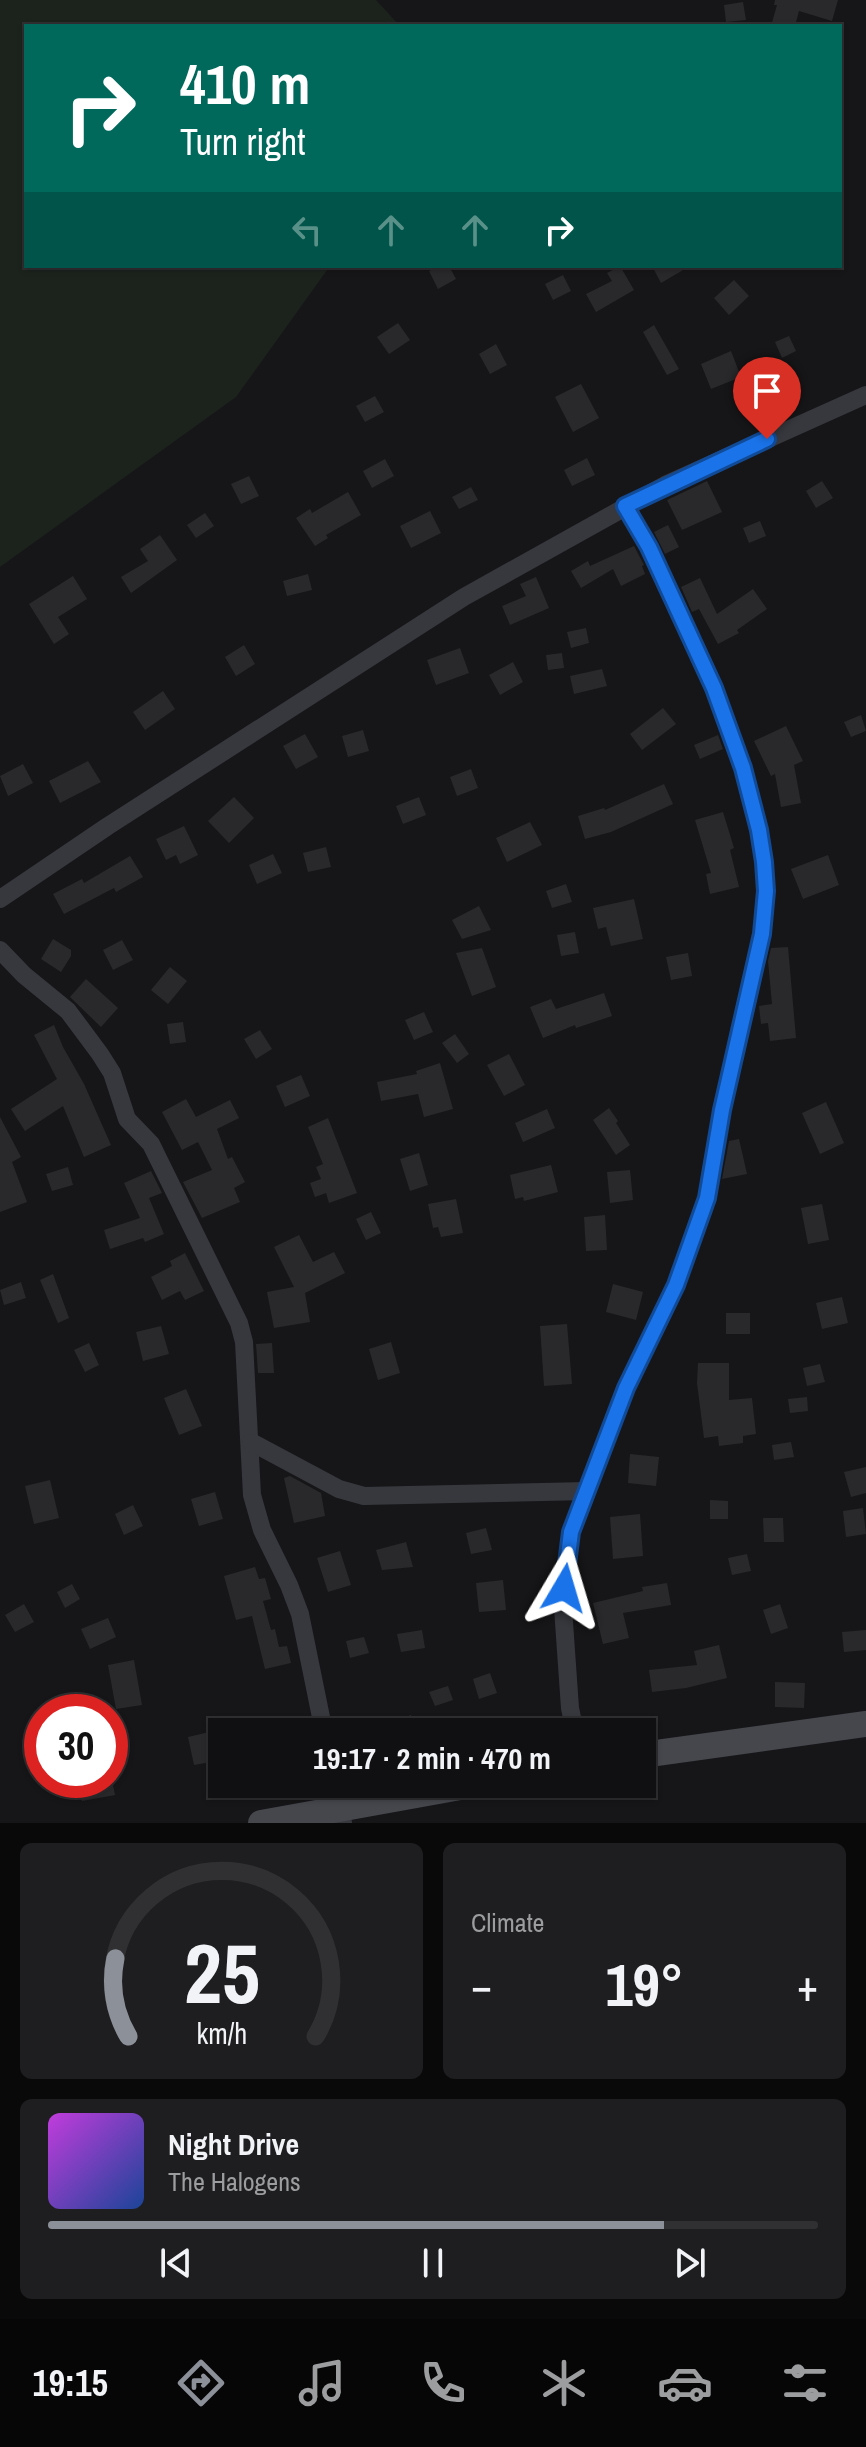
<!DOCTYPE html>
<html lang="en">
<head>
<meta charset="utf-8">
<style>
	body { margin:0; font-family:"Archivo Narrow",sans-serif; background:#1e1e20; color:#f1f3f6; height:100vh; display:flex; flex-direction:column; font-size:30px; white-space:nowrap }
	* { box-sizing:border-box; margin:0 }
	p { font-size:26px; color:#9c9d9f }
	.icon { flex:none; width:44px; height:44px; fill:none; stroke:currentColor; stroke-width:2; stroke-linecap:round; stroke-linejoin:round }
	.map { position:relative; height:1823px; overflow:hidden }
	.sheet { display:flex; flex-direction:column; gap:20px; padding:20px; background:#09090a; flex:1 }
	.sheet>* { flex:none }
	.guide { position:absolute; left:24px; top:24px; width:818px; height:244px; border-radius:0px; box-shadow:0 2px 6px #0004,0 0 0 2px #303032; background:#00695c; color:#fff; overflow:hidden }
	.speed { position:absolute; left:24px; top:1694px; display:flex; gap:16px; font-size:40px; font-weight:700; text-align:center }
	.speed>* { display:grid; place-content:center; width:104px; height:104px; border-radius:50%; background:#101012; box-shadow:0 2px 6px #0004,0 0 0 2px #303032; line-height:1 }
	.speed .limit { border:12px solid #d22; background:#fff; color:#111 }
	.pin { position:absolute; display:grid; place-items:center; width:68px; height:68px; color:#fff; margin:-82px -34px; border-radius:50% 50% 50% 0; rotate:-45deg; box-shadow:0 0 8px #0007 }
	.pin .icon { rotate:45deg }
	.me { position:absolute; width:88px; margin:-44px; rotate:7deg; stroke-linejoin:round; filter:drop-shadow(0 0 6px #0008) }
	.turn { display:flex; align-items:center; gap:28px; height:168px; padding:0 24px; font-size:36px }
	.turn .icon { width:104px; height:104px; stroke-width:2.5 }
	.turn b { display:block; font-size:56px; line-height:68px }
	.lanes { display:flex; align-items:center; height:76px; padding:0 24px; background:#0003; justify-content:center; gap:40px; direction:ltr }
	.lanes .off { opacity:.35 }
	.big { font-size:60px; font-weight:700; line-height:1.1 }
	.sheet .card { flex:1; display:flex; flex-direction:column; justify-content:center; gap:12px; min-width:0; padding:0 28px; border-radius:12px; background:#1e1e20 }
	.sheet .dial { align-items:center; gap:0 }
	.dial svg { height:208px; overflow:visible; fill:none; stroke:#303032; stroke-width:7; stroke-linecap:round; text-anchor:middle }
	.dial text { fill:#f1f3f6; stroke:none }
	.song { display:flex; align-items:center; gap:24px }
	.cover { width:96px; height:96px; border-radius:12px; background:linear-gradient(135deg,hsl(290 70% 55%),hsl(220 70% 35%)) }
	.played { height:8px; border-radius:4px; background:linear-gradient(90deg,#8c9099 80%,#303032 80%) }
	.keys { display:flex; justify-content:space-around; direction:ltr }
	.heat { display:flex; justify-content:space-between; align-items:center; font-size:44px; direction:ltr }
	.sheet .tiles { flex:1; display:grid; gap:20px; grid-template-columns:1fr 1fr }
	.card:last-child { grid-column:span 2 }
	.trip { position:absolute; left:208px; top:1718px; width:448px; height:80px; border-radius:0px; background:#101012; box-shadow:0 2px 6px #0004,0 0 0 2px #303032; font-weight:700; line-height:80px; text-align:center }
	.tab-bar { display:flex; height:128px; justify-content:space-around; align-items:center; background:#060607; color:#9c9d9f }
	.tab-bar .icon { width:56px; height:56px }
	.tab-bar .current { color:#8c9099 }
	.tab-bar b { font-size:36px; color:#f1f3f6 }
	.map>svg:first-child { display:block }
	.green { fill:#1c231d }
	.building { fill:#29292c }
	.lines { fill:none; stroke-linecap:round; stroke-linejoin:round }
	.minor { stroke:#37383d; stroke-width:18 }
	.secondary { stroke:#45474d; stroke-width:26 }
	.route-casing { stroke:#114b97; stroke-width:20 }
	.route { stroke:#1a73e8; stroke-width:14 }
</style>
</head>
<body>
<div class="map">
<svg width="866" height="1823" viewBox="0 0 866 1823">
	<rect width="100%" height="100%" fill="#161618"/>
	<path class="green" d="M0,0h376l24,26h-374v240h304l-94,131 -236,170z"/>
	<g class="building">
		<path d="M775,0h63l-6,21 -33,-10 -4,15h-24l6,-21h-3z"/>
		<path d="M743,2l3,18 -20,2 -2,-17z"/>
		<path d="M439,266h10l7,13 -18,10 -9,-18z"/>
		<path d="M620,266l14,24 -38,22 -10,-18 26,-13 -5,-8z"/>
		<path d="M652,266h38l-29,17z"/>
		<path d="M563,275l8,16 -18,9 -8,-16z"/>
		<path d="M734,280l15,16 -20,19 -15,-17z"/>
		<path d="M398,323l12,17 -21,14 -12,-17z"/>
		<path d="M654,325l25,44 -12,6 -24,-43z"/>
		<path d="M789,336l7,15 -14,7 -7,-16z"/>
		<path d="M496,344l11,21 -17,9 -11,-20z"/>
		<path d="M731,351l10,26 -30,12 -10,-25z"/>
		<path d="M770,382l9,22 -26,10 -9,-22z"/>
		<path d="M581,384l18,34 -26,14 -18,-35z"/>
		<path d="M375,396l9,16 -19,10 -9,-16z"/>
		<path d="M587,458l8,17 -23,11 -8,-16z"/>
		<path d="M385,459l9,17 -22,12 -9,-17z"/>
		<path d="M249,476l10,20 -18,8 -10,-20z"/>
		<path d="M707,481l15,31 -40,18 -15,-30z"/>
		<path d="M822,481l11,17 -17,10 -10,-17z"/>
		<path d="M471,487l7,13 -19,9 -7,-12z"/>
		<path d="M348,492l13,23 -35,20 2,3 -13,8 -19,-28 14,-9 2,4z"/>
		<path d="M430,511l11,22 -30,15 -11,-22z"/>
		<path d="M205,513l9,13 -18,12 -9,-13z"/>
		<path d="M760,521l6,15 -17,7 -6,-15z"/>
		<path d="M668,525l11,22 -14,7 -11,-22z"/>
		<path d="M160,535l17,25 -46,33 -10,-16 27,-16 -8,-12z"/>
		<path d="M634,546l10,19 -2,1 3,8 -24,12 -8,-17 -32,19 -10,-17 17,-10 2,5z"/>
		<path d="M308,574l4,16 -25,6 -4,-15z"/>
		<path d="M73,576l14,23 -29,18 11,17 -15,10 -25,-40z"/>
		<path d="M536,577l13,31 -39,17 -8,-19 24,-10 -6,-12z"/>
		<path d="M700,578l17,36 36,-25 14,20 -30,21 2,3 -21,11 -19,-35 -7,3 -11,-25z"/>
		<path d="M586,628l3,15 -18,5 -4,-16z"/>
		<path d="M244,645l11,19 -19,12 -11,-19z"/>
		<path d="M460,648l9,25 -33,12 -9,-25z"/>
		<path d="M562,653l2,15 -16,2 -2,-15z"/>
		<path d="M513,662l10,20 -23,13 -11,-20z"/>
		<path d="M602,669l5,17 -33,8 -4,-18z"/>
		<path d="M163,691l12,18 -30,21 -12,-18z"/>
		<path d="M663,708l13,16 -34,26 -12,-16z"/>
		<path d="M861,715l5,16 -15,6 -7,-15z"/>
		<path d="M786,726l17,35 -9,4 7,38 -20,4 -6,-33 -4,2 -17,-35z"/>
		<path d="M363,730l6,21 -21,6 -6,-21z"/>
		<path d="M305,734l13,23 -22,12 -13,-23z"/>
		<path d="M718,735l5,14 -23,10 -6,-14z"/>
		<path d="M88,761l13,21 -41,21 -11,-22z"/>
		<path d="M23,764l10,19 -25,13 -8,-20z"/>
		<path d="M471,769l7,19 -21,8 -7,-19z"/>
		<path d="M664,784l9,20 -62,28 -26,7 -7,-23 26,-8 1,2z"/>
		<path d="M234,797l20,21 -25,25 -21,-22z"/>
		<path d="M419,797l7,18 -23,9 -7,-18z"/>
		<path d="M723,812l11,36 -4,2 9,37 -29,7 -4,-20 5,-1 -16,-53z"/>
		<path d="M530,822l12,23 -35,17 -11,-24z"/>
		<path d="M184,826l14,29 -18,9 -4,-9 -10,5 -10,-21z"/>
		<path d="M326,847l5,20 -23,5 -5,-19z"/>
		<path d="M273,854l9,19 -25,11 -8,-19z"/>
		<path d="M828,855l11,30 -36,14 -12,-30z"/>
		<path d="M130,856l13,21 -27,15 -2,-4 -50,26 -11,-20 29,-15 2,4z"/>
		<path d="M566,884l6,18 -20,6 -6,-17z"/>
		<path d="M634,899l9,40 -32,7 -5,-19 -8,2 -5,-21z"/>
		<path d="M479,906l12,24 -29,9 -10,-19z"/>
		<path d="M575,932l4,21 -18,3 -4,-21z"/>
		<path d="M53,939l18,11v6l-10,16 -20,-13z"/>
		<path d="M122,940l11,20 -20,10 -10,-20z"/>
		<path d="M788,947l8,91 -26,3 -2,-18 -7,1 -2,-18 13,-2 -4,-43 3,-13z"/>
		<path d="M482,948l14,39 -24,9 -16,-43z"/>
		<path d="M688,953l4,23 -21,4 -5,-23z"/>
		<path d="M170,967l17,14 -19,23 -17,-14z"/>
		<path d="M86,979l32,29 -17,19 -31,-30z"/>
		<path d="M604,993l8,23 -36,12 -1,-3 -32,13 -13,-31 21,-8 5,10z"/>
		<path d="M424,1012l9,20 -19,8 -9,-20z"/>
		<path d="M183,1022l3,20 -16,2 -3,-20z"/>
		<path d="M54,1025l9,22 21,37 27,61 -27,12 -21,-51 -38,25 -14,-22 46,-30 -23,-44z"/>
		<path d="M260,1030l12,19 -16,10 -12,-20z"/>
		<path d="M455,1034l14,20 -12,9 -15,-20z"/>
		<path d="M509,1054l16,31 -21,11 -17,-31z"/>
		<path d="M440,1063l13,46 -29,8 -6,-23 -37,7 -4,-19 40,-8 -1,-3z"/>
		<path d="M301,1075l9,21 -25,11 -9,-21z"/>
		<path d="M186,1099l10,18 34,-17 9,18 -22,11 11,30 4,-2 13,25 -11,6 6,14 -38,16 -19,-36 29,-12 -14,-28 -16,8 -20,-38z"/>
		<path d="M826,1102l18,41 -24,11 -18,-41z"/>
		<path d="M609,1108l9,13 -2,2 14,22 -14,10 -23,-35z"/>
		<path d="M547,1109l8,19 -32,14 -8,-19z"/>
		<path d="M0,1117l21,40 -9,5 15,40 -27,10z"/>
		<path d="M328,1118l29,75 -28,10 -3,-10 -11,4 -5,-14 11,-4 -5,-12 7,-3 -15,-37z"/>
		<path d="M739,1139l8,35 -25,5 7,-38z"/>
		<path d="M419,1153l9,32 -18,6 -10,-32z"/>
		<path d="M551,1165l7,27 -34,9 -1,-4 -8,2 -5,-24z"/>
		<path d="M68,1167l5,18 -21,6 -6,-17z"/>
		<path d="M630,1170l3,30 -23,3 -3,-31z"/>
		<path d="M151,1171l11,22 -13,5 15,36 -19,8 -2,-4 -33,11 -6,-19 36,-12 -16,-35z"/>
		<path d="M456,1199l7,34 -22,4 -3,-10 -5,1 -5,-24z"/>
		<path d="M822,1204l7,36 -21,4 -7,-36z"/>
		<path d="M371,1212l10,21 -15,7 -10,-21z"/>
		<path d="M605,1215l2,35 -21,1 -2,-34z"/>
		<path d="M299,1235l14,27 21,-10 11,21 -40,20 5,29 -36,6 -7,-36 27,-5 -20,-40z"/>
		<path d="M185,1253l19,38 -19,9 -5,-9 -18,9 -11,-23 21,-11 -2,-5z"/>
		<path d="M53,1274l16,44 -11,5 -18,-43z"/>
		<path d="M21,1282l5,16 -22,7 -4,-15z"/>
		<path d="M613,1284l30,8 -7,28 -30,-8z"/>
		<path d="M842,1297l6,26 -26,6 -6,-26z"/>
		<rect x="726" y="1313" width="24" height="21"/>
		<path d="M567,1324l5,60 -28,2 -4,-60z"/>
		<path d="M161,1326l8,28 -26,7 -7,-29z"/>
		<path d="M391,1342l9,31 -22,7 -9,-31z"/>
		<path d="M89,1343l10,22 -14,7 -11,-22z"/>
		<path d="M272,1343l2,30h-16l-2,-29z"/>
		<path d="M698,1363h31v37l23,-2 4,36 -13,2v7l-24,3 -1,-10 -14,2 -7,-55z"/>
		<path d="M820,1364l5,18 -18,4 -4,-18z"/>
		<path d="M186,1389l16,37 -23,9 -15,-37z"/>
		<path d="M807,1397l1,14 -18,2 -2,-14z"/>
		<path d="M791,1442l3,15 -20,3 -2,-15z"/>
		<path d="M630,1454l29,3 -3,29 -28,-3z"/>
		<path d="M866,1467v26l-15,4 -7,-25z"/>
		<path d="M290,1476l31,17 4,23 -31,7 -10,-45z"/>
		<path d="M50,1480l9,38 -25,6 -9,-38z"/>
		<path d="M215,1492l8,27 -24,7 -8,-27z"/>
		<path d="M710,1500l18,1v18h-18z"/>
		<path d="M133,1505l10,21 -19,9 -9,-21z"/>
		<path d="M863,1508l3,26 -20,3 -3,-26z"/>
		<path d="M640,1514l3,42 -30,3 -3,-42z"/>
		<path d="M763,1518h20l1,24h-20z"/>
		<path d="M486,1528l6,22 -21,4 -5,-21z"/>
		<path d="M406,1542l7,25 -31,3 -6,-20z"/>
		<path d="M340,1551l11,34 -23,7 -11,-34z"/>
		<path d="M747,1554l4,17 -19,4 -4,-17z"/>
		<path d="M255,1567l4,12 6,-1 6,21 -8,2 8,29 4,-1 4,18 8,-1 4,17 -26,6 -13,-53 -16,4 -12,-44z"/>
		<path d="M503,1580l3,30 -27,2 -3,-29z"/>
		<path d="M667,1583l4,22 -48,8 6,25 -26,6 -10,-41 50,-12 -1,-4z"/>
		<path d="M72,1584l8,15 -15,9 -8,-16z"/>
		<path d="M24,1604l10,18 -19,10 -10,-17z"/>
		<path d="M780,1604l8,24 -17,6 -8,-24z"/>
		<path d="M108,1618l8,19 -26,12 -9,-20z"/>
		<path d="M422,1630l3,18 -24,4 -4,-18z"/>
		<path d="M866,1630v20l-22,2 -2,-20z"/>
		<path d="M364,1637l5,16 -19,5 -4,-17z"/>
		<path d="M719,1645l8,33 -41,10 -34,4 -3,-22 48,-5 -3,-14z"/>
		<path d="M134,1660l8,45 -26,4 -8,-44z"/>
		<path d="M490,1673l7,20 -18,6 -6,-20z"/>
		<path d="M775,1682l30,1 -1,25 -29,-1z"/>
		<path d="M448,1686l5,14 -18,6 -6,-14z"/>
		<path d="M411,1715l6,17h-46l-1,-1z"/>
		<path d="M218,1730l4,30 -28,5 -6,-28z"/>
		<path d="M78,1780h34l3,15 -33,6z"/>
	</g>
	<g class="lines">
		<g class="minor">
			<path d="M0,899l108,-73 356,-229 201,-112 201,-90"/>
			<path d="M0,950l24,25 44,36 32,43 12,19 15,46 24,25 88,179 5,19 8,153 10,35 27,55 11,29 24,118"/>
			<path d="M251,1442l88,47 25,7 223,-5"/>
			<path d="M575,1732l-5,-24 -7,-100 8,-76 55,-144 50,-103 31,-87 15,-88 40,-176 4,-43 -2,-29 -5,-32 -16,-62 -29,-80 -65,-141 -24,-41"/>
			<path d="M334,1784l9,39"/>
		</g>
		<g class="secondary">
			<path d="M642,1755l224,-31"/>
			<path d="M261,1823l216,-39"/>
		</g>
	</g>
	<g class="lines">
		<defs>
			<path id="route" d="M564,1588l7,-56 55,-144 50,-103 31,-87 15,-88 40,-176 4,-43 -2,-29 -5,-32 -16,-62 -29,-80 -65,-141 -24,-41 142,-67"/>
		</defs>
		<use href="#route" class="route-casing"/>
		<use href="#route" class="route"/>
	</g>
</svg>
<div class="speed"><div class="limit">30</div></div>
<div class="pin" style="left:767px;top:439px;background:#d93025"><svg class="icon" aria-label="arrive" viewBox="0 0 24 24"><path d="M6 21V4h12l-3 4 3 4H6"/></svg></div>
<svg class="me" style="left:564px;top:1588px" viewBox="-20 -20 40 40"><path d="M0-17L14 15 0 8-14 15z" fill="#1a73e8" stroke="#fff" stroke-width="4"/></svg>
<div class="trip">19:17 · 2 min · 470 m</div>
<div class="guide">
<div class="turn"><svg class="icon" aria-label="right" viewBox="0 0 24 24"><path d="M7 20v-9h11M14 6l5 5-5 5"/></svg><div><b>410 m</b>Turn right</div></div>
<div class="lanes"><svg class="icon off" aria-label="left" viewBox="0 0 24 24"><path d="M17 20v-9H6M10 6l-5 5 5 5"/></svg><svg class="icon off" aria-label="ahead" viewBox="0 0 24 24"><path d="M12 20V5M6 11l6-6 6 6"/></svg><svg class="icon off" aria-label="ahead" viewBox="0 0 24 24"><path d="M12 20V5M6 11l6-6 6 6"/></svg><svg class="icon" aria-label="right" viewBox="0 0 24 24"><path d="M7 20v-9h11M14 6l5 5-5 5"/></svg></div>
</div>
</div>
<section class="sheet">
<div class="tiles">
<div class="card dial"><svg viewBox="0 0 100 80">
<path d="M14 69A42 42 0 1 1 86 69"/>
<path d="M14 69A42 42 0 0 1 9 39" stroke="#8c9099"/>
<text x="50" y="56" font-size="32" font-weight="700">25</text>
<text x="50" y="72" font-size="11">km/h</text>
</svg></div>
<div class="card"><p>Climate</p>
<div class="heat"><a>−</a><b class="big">19°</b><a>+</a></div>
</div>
<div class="card">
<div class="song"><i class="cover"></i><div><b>Night Drive</b><p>The Halogens</p></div></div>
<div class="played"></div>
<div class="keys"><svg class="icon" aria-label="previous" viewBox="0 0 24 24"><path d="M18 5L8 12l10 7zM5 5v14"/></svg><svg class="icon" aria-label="pause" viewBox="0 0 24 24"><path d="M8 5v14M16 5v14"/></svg><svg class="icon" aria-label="next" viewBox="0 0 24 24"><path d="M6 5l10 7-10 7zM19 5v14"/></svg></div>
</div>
</div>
</section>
<nav class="tab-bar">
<b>19:15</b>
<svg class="icon current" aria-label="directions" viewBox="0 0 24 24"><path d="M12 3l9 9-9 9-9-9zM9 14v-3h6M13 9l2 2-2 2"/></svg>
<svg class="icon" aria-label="music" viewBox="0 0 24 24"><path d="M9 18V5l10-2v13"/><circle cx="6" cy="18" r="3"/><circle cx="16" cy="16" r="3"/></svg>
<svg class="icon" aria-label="phone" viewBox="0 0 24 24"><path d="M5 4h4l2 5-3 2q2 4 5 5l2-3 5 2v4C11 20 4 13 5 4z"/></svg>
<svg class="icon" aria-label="climate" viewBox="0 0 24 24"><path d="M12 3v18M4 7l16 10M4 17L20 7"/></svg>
<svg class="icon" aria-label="car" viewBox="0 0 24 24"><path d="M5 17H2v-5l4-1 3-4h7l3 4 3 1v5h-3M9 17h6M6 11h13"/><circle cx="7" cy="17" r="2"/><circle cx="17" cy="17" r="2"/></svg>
<svg class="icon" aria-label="filters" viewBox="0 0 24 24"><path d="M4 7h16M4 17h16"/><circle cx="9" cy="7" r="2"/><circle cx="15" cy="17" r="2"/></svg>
</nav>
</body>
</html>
